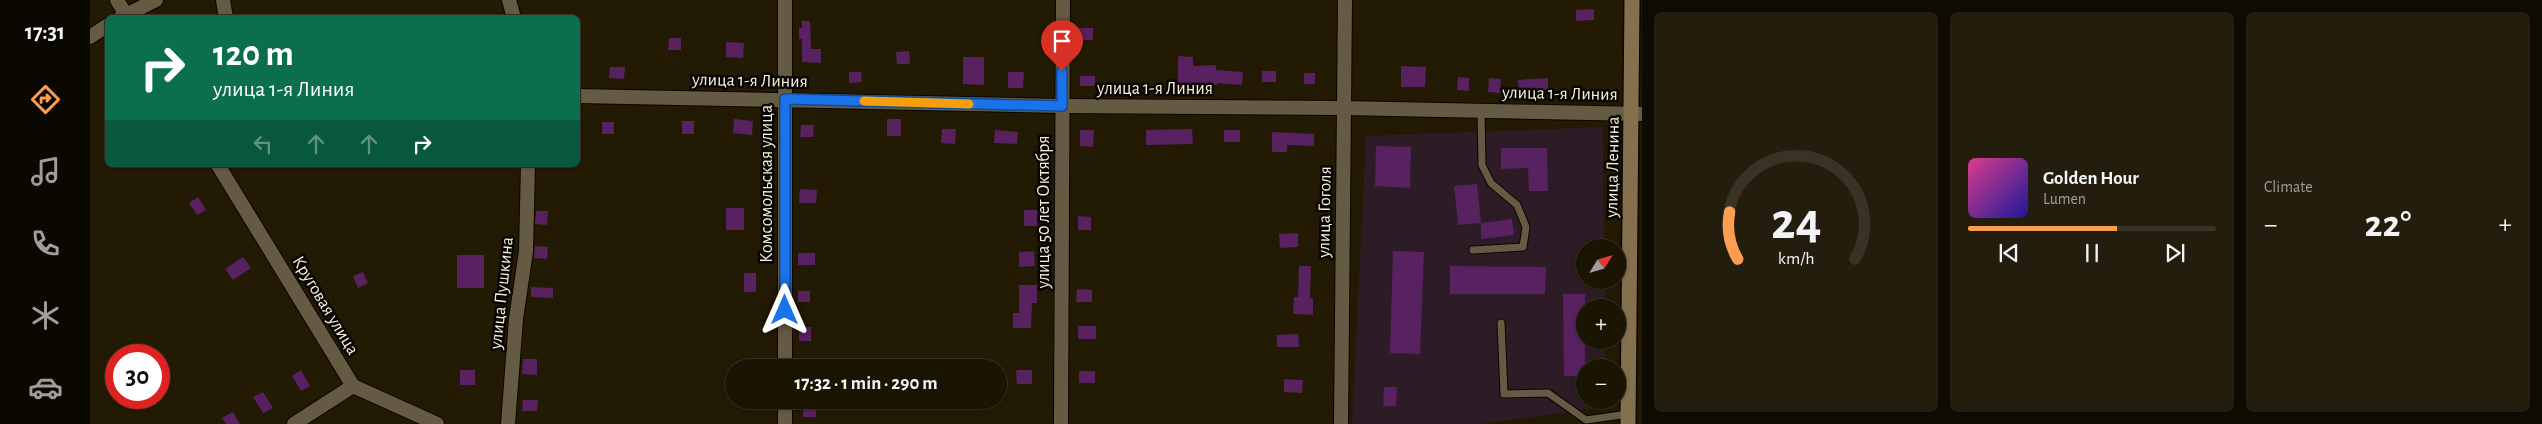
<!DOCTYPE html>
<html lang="en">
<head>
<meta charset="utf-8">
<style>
	body { margin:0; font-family:"Alegreya Sans",sans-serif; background:#231d0d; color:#f1f3f6; height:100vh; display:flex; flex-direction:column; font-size:19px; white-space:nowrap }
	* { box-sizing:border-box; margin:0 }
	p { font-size:16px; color:#9f9e9a }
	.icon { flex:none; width:28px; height:28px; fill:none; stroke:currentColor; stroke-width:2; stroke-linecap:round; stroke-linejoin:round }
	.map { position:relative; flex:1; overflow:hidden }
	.drawer { display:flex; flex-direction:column; gap:12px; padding:12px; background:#0e0b02; width:900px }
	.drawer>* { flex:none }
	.banner { position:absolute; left:15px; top:15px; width:475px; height:152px; border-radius:8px; box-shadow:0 1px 4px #0004,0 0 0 1px #383325; background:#0b6e4f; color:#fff; overflow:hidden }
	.needle { width:32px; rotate:53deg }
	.buttons { position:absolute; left:1486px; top:239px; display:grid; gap:10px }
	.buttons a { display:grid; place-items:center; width:50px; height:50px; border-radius:50%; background:#1a1403; box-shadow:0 1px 4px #0004,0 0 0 1px #383325; font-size:25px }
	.speed { position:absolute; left:15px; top:344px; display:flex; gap:10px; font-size:25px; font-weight:700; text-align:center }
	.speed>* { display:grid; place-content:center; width:65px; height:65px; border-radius:50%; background:#1a1403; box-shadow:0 1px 4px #0004,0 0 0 1px #383325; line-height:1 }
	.speed .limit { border:8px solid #d22; background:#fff; color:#111 }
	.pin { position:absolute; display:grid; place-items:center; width:42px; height:42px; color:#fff; margin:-51px -21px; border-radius:50% 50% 50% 0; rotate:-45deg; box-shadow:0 0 5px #0007 }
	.pin .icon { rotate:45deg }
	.me { position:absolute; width:55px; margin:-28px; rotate:0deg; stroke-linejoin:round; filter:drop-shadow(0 0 4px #0008) }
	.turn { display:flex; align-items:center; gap:18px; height:105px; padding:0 25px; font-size:22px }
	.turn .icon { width:65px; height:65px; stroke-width:2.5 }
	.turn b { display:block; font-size:35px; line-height:42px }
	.lanes { display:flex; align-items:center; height:48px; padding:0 25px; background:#0003; justify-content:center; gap:25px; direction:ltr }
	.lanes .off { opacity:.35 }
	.big { font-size:38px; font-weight:700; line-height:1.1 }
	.drawer .tile { flex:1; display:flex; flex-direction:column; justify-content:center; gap:8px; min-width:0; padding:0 18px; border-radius:8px; background:#231d0d }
	.drawer .dial { align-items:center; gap:0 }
	.dial svg { height:130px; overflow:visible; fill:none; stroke:#383325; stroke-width:7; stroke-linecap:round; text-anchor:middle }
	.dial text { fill:#f1f3f6; stroke:none }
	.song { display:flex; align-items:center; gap:15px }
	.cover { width:60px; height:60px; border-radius:8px; background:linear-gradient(135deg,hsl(330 70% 55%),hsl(240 70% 35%)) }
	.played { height:5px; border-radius:2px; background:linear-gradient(90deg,#fc9d52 60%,#383325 60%) }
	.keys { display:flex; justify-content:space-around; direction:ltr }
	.heat { display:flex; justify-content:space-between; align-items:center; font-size:28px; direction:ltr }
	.drawer .tiles { flex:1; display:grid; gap:12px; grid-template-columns:repeat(3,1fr) }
	.trip { position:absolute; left:635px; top:359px; width:282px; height:50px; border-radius:25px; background:#1a1403; box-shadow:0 1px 4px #0004,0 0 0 1px #383325; font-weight:700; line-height:50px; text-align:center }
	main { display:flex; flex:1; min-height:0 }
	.tabs { display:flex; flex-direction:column; width:90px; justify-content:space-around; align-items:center; background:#0a0801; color:#9f9e9a }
	.tabs .icon { width:35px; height:35px }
	.tabs .active { color:#fc9d52 }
	.tabs b { font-size:22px; color:#f1f3f6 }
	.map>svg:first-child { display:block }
	.industrial { fill:#2d1c25 }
	.building { fill:#58215f }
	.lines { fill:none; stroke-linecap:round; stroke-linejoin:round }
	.lane-casing { stroke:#0c0500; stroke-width:9 }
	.street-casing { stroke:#0c0500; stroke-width:16 }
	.secondary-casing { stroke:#0c0500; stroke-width:18 }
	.lane { stroke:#655b43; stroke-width:7 }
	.street { stroke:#655b43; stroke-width:14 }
	.secondary { stroke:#85704e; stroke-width:15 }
	.route-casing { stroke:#114b97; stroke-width:12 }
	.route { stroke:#1a73e8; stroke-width:9 }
	.slow { stroke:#f59e0b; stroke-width:9 }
	.labels { text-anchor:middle; stroke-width:5; stroke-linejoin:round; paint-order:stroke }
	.street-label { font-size:18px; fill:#f6f0e2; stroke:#090601 }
</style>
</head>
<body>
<main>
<nav class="tabs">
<b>17:31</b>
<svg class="icon active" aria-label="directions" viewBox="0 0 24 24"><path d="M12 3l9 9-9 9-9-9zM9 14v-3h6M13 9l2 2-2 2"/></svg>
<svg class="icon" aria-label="music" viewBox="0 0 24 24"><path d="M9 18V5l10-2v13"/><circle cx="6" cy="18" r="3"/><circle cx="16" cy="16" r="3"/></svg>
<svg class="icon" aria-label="phone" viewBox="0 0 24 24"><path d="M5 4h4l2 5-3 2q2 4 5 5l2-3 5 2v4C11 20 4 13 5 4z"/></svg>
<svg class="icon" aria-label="climate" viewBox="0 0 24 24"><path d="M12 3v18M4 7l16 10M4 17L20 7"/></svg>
<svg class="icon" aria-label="car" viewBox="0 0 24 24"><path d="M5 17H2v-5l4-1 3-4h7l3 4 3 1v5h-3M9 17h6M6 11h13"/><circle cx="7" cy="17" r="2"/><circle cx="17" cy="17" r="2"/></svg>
</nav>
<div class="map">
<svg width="1552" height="424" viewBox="0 0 1552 424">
	<rect width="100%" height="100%" fill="#231a04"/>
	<path class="industrial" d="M1513,127l1,120 -19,1v32h20v27l-20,1v32h20l1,27 -21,1v32h21v7l-126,17h-128l14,-288z"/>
	<g class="building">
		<path d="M1504,9v11l-18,1v-11z"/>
		<path d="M712,21h8l1,28h10v14l-19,-1v-23h-3v-11h3z"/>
		<rect x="989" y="28" width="14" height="12"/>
		<path d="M579,38h12v12h-13z"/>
		<path d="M636,42l18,1 -1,15 -17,-1z"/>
		<path d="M819,51l1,13h-13l-1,-12z"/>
		<path d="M1088,56l15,1v9l23,-1v5l27,2 -1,13 -25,-2v2l-16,1v-2l-23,-1z"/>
		<path d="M873,57h21v28l-21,-1z"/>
		<path d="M1311,66l25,1 -1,20h-24z"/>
		<path d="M520,67h15l-1,12 -15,-1z"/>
		<rect x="1172" y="71" width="14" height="11"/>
		<path d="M759,72h12l1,10 -13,1z"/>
		<path d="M918,72h16l-1,16h-15z"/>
		<rect x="1214" y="73" width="11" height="11"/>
		<rect x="990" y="76" width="15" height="10"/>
		<path d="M1368,77l11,1v13l-12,-1z"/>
		<path d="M1399,78l12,1 -1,14 -12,-1z"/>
		<path d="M1458,78v12l-29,3 -1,-13z"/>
		<path d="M644,119l19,2 -1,14 -19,-2z"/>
		<rect x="797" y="119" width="14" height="17"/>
		<rect x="592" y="121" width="12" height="13"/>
		<rect x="512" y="122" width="12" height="12"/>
		<path d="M711,125h13l-1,12h-13z"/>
		<path d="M852,129h14l-1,15 -14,-1z"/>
		<path d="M1102,129l1,15 -47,1v-15z"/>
		<path d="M905,130l23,2 -1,12 -23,-1z"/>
		<path d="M990,130h14l-1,17 -13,-1z"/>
		<rect x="1134" y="130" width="16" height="12"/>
		<path d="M1182,132l42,2v12l-27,-1v7h-15z"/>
		<path d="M1286,146l35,1 -1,41 -35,-2z"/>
		<path d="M1411,148h46l1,43h-19l-1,-23 -27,1z"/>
		<path d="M1387,184l4,39 -23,2 -4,-39z"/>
		<path d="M710,189l17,1 -1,13h-17z"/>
		<path d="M108,197l8,13 -9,5 -8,-12z"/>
		<rect x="636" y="208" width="18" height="22"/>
		<rect x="934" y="210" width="13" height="16"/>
		<path d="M446,211h12l-1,14 -12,-1z"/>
		<path d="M988,216l13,1v13h-13z"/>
		<path d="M1422,219l2,16 -33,4v-16z"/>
		<path d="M1208,233v14l-18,1 -1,-14z"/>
		<path d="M445,246l13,1 -1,12 -13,-1z"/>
		<path d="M944,251l1,15 -16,1v-15z"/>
		<path d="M1303,251l31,1 -4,102 -30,-1z"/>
		<rect x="708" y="253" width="17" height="12"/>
		<rect x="367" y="255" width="27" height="33"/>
		<path d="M153,257l8,11 -18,12 -8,-11z"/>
		<path d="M1209,266h12l-1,32h3v17l-20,-1 1,-17h4z"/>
		<path d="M1360,266l96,1 -1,27h-95z"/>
		<path d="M273,272l5,11 -10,5 -5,-12z"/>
		<rect x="654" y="273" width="12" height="19"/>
		<path d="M929,285h18v18h-5l-1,25h-18v-15h6z"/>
		<path d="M441,287l22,1v10l-22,-1z"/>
		<path d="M987,289l15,1v12h-16z"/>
		<rect x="708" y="291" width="12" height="11"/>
		<path d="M1473,294h22v82h-21z"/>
		<rect x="988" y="326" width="18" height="13"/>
		<rect x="709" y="327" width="12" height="14"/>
		<path d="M1208,334l1,13h-22v-12z"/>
		<path d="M433,359h14v16l-15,-1z"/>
		<path d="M211,370l9,16 -9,5 -9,-15z"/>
		<rect x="370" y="370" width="15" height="15"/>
		<path d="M926,370h16v14h-15z"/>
		<rect x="989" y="371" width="16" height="12"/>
		<path d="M1194,379l19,1 -1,13 -18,-1z"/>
		<path d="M1294,387h13l-1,19h-13z"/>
		<path d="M173,392l10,16 -10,5 -10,-16z"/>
		<path d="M433,400h15l-1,11h-15z"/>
		<rect x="713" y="403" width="13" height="14"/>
		<path d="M143,412l7,12h-14l-4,-6z"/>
	</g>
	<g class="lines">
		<defs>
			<g id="lane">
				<path d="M1383,250l50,-3 3,-20 -9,-22 -26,-22 -9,-18 -1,-55"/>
				<path d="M1411,323l3,71 44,-1 38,27 42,-6"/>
			</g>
			<g id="street">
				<path d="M27,0l11,18"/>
				<path d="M133,0l3,18"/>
				<path d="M419,0l5,18"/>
				<path d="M695,0v368"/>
				<path d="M30,18l36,-18"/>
				<path d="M0,37l18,-12"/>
				<path d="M488,96l484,10 282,2 298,6"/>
				<path d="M128,165l135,221 84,38"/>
				<path d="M695,400v24"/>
				<path d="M204,424l59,-38"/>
				<path d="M418,424l8,-105 10,-68 2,-86"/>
				<path d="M971,424l2,-424"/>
				<path d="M1251,424l4,-424"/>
			</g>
			<path id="secondary" d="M1538,424l4,-424"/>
		</defs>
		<use href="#lane" class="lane-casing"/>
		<use href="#street" class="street-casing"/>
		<use href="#secondary" class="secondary-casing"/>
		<use href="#lane" class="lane"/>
		<use href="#street" class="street"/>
		<use href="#secondary" class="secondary"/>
	</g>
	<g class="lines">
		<defs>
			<path id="route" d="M695,310v-211l277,7v-35"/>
		</defs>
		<use href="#route" class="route-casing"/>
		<use href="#route" class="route"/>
		<path class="slow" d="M774,101l105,3"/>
	</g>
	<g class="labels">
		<g class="street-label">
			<text transform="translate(660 80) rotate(1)" y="6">улица 1-я Линия</text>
			<text x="1065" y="94">улица 1-я Линия</text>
			<text transform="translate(1470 93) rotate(1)" y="6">улица 1-я Линия</text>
			<text transform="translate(1522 167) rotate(-89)" y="6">улица Ленина</text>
			<text transform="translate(676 184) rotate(-90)" y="6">Комсомольская улица</text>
			<text transform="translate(953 212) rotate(-90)" y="6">улица 50 лет Октября</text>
			<text transform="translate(1234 212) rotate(-89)" y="6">улица Гоголя</text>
			<text transform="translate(411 293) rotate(-84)" y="6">улица Пушкина</text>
			<text transform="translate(236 305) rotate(59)" y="6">Круговая улица</text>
		</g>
	</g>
</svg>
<div class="buttons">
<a><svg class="needle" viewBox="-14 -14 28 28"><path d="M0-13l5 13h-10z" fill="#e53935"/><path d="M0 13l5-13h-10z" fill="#9f9e9a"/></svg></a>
<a>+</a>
<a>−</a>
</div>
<div class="speed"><div class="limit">30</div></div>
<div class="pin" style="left:972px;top:71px;background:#d93025"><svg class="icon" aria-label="arrive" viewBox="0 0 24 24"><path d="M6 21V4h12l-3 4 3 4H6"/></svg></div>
<svg class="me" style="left:695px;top:310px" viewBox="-20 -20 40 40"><path d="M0-17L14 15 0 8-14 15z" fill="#1a73e8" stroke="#fff" stroke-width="4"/></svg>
<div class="trip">17:32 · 1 min · 290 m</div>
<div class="banner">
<div class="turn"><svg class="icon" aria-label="right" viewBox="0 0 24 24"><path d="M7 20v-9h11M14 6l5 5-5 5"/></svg><div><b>120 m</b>улица 1-я Линия</div></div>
<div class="lanes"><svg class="icon off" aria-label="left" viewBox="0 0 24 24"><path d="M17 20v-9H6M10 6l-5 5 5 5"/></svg><svg class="icon off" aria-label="ahead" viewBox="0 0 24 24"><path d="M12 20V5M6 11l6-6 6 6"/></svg><svg class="icon off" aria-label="ahead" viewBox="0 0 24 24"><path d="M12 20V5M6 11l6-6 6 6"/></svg><svg class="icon" aria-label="right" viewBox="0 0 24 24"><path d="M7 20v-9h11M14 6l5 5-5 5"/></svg></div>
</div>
</div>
<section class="drawer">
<div class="tiles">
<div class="tile dial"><svg viewBox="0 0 100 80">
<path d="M14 69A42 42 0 1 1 86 69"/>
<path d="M14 69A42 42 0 0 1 9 40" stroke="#fc9d52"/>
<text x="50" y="56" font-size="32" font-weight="700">24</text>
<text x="50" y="72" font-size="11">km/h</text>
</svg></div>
<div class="tile">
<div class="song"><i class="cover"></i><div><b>Golden Hour</b><p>Lumen</p></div></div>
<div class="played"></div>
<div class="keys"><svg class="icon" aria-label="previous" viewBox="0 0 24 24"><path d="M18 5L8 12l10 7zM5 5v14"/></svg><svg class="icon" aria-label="pause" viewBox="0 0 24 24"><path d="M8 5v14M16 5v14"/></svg><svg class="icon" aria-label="next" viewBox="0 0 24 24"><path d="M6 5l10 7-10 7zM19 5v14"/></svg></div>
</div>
<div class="tile"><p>Climate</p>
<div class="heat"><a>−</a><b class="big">22°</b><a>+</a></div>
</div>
</div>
</section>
</main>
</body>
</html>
